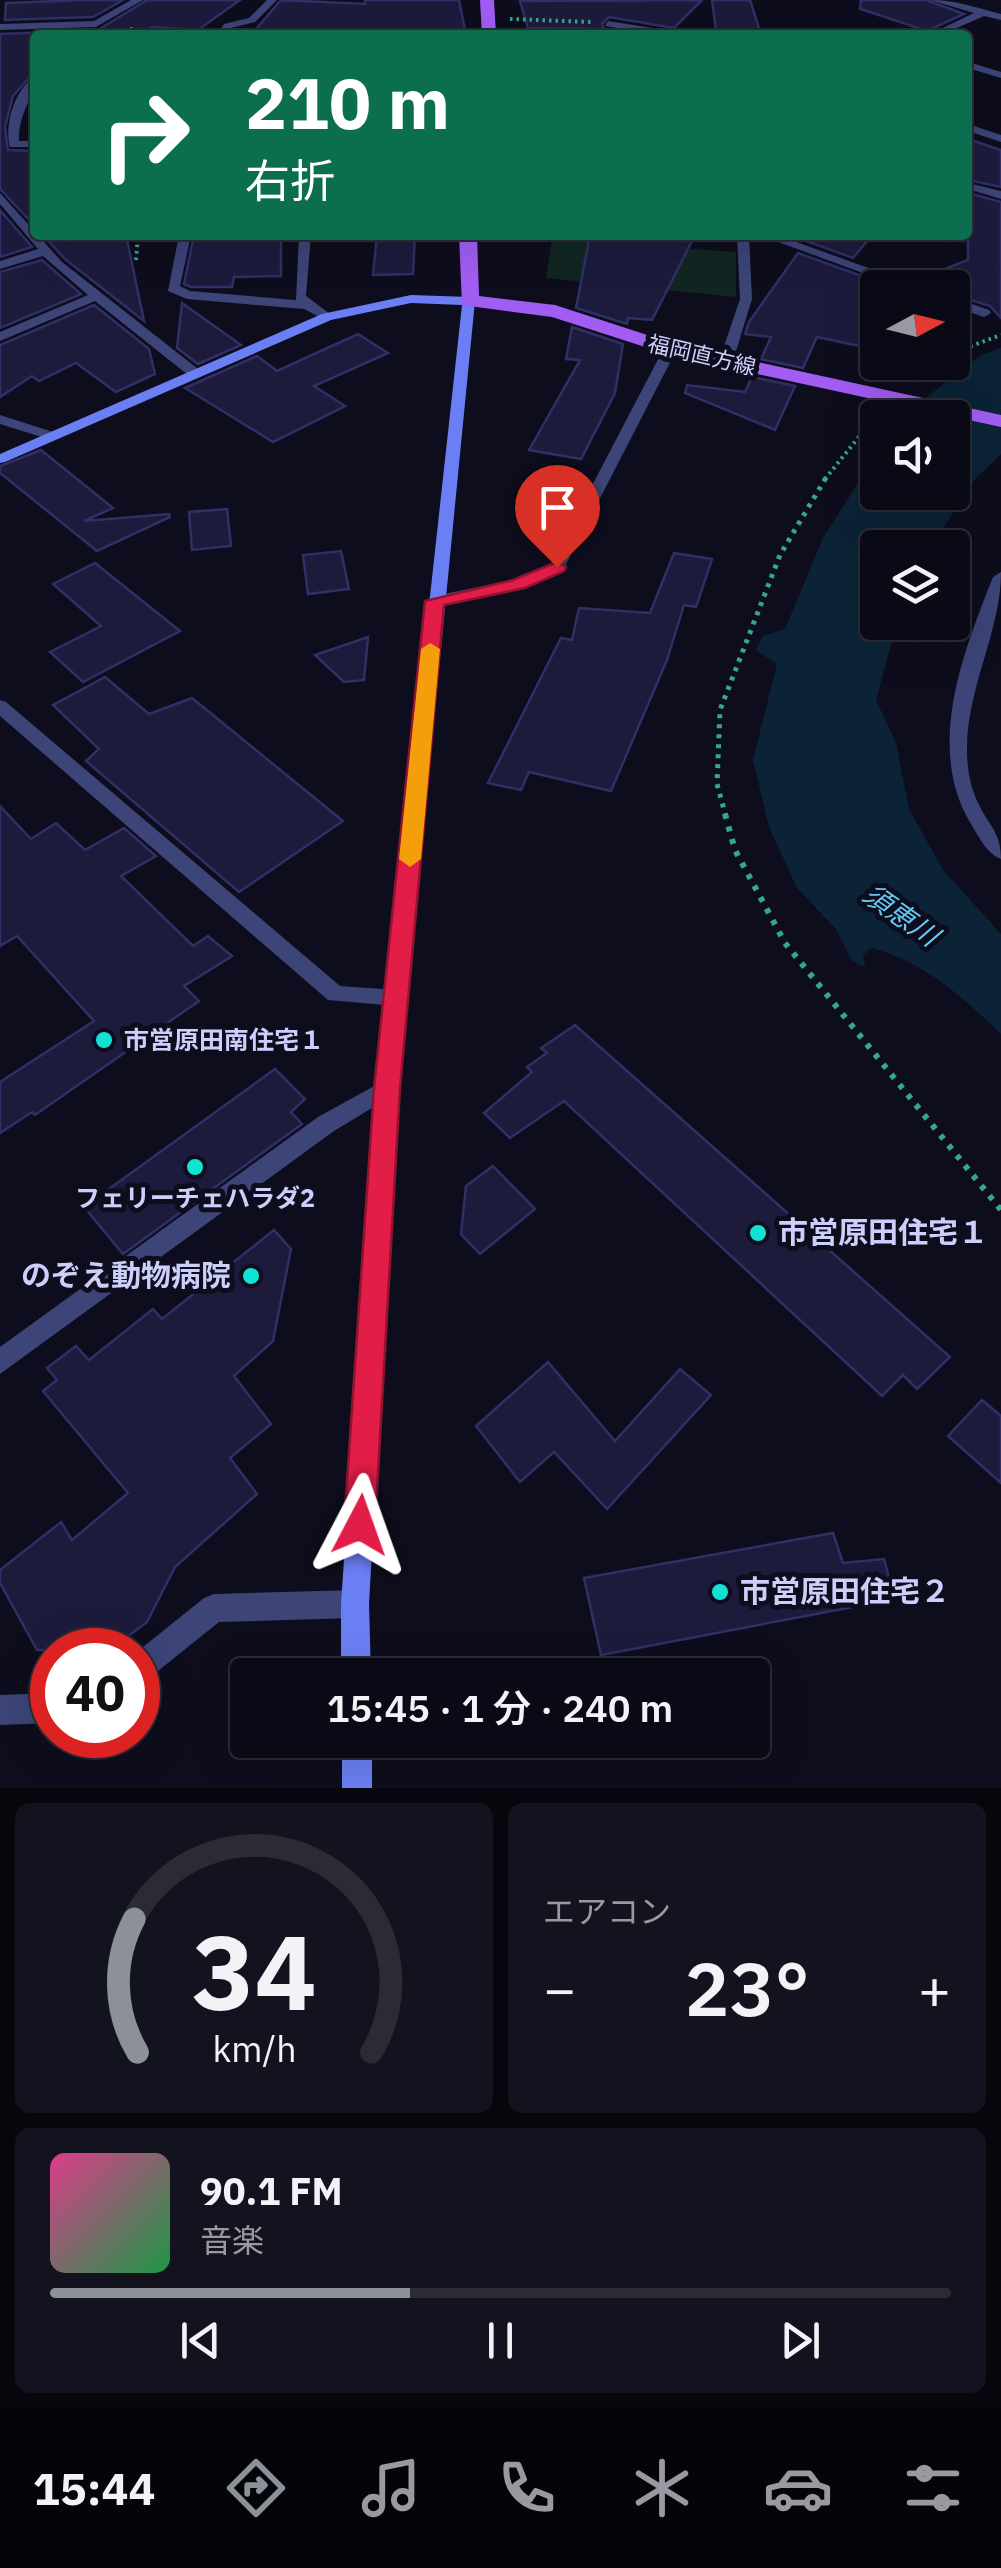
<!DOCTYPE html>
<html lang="ja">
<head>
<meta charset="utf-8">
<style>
	body { margin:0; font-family:"IBM Plex Sans","Noto Sans JP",sans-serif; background:#13131f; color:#f1f3f6; height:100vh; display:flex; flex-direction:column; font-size:38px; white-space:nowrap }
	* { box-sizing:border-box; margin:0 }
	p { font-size:32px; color:#999aa1 }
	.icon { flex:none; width:55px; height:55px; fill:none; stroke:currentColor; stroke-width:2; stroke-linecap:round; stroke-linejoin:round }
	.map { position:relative; height:1788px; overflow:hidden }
	.panel { display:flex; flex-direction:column; gap:15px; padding:15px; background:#06060c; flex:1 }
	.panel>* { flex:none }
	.top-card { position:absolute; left:30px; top:30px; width:942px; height:210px; border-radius:10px; box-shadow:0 10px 40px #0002,0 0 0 2px #2a2b35; background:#0b6e4f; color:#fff; overflow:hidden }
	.needle { width:65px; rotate:83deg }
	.fabs { position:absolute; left:860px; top:270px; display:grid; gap:20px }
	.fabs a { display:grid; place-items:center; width:110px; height:110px; border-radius:10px; background:#0a0a16; box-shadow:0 10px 40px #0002,0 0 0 2px #2a2b35; font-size:50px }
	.speed { position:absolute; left:30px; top:1628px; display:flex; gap:20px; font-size:50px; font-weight:700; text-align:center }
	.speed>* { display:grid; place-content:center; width:130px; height:130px; border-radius:50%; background:#0a0a16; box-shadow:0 10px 40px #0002,0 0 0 2px #2a2b35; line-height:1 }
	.speed .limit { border:15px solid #d22; background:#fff; color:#111 }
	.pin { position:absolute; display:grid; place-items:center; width:85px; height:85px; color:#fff; margin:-102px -42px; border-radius:50% 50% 50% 0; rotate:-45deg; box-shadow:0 0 10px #0007 }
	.pin .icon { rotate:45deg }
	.me { position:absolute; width:110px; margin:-55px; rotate:4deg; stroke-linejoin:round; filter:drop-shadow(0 0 8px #0008) }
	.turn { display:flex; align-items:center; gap:35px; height:210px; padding:0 50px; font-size:45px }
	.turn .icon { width:130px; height:130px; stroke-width:2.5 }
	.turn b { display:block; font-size:70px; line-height:85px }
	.big { font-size:75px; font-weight:600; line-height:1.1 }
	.panel .widget { flex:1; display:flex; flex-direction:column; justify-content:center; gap:15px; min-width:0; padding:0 35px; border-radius:15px; background:#13131f }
	.panel .dial { align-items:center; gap:0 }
	.dial svg { height:260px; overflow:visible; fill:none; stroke:#2a2b35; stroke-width:7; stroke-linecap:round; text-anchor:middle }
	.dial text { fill:#f1f3f6; stroke:none }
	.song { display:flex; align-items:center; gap:30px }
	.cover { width:120px; height:120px; border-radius:15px; background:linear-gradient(135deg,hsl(330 70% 55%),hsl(140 70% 35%)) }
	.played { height:10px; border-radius:5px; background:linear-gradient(90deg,#8c9099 40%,#2a2b35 40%) }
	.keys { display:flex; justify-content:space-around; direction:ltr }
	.heat { display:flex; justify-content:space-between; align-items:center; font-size:55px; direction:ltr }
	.panel .tiles { flex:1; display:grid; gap:15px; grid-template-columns:1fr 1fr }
	.widget:last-child { grid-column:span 2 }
	.trip { position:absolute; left:230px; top:1658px; width:540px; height:100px; border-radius:10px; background:#0a0a16; box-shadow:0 10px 40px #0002,0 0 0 2px #2a2b35; font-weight:600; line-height:100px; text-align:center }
	.dock { display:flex; height:160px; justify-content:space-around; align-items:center; background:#040409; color:#999aa1 }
	.dock .icon { width:70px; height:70px }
	.dock .on { color:#8c9099 }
	.dock b { font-size:45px; color:#f1f3f6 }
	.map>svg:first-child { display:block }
	.green { fill:#112622 }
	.water { fill:#0c2337 }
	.building { fill:#1c1b3c; stroke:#302f66; stroke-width:2.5 }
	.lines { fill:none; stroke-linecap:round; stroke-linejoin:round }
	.path-far2 { stroke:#36a68c; stroke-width:4; stroke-dasharray:2.5 4; stroke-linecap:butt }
	.path-far1 { stroke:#36a68c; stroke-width:5; stroke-dasharray:4 6; stroke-linecap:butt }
	.path { stroke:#36a68c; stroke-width:6; stroke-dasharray:5 8; stroke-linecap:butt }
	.street { fill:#3c4478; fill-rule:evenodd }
	.secondary { fill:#6b7ff4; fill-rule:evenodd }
	.primary { fill:#a15df2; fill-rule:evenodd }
	.route { fill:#e11d48; stroke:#92132f; stroke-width:2.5 }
	.slow { fill:#f59e0b }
	.poi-dot { fill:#12e2d4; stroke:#0d0d1d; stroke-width:4 }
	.labels { text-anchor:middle; stroke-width:10; stroke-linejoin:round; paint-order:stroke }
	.far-street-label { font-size:22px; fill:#cdcffb; stroke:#0d0d1d }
	.poi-label { font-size:25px; font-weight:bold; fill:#cdcffb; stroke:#0d0d1d; text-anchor:start }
	.water-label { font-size:28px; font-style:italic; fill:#63c9f3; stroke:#0d0d1d }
	.near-poi-label { font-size:30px; font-weight:bold; fill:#cdcffb; stroke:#0d0d1d; text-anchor:start }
</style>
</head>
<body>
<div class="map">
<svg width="1001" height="1788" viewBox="0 0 1001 1788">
	<rect width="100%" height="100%" fill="#0d0d1d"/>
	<path class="green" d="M552,239l184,13v45l-190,-19z"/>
	<path class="water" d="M1001,348v106l-26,25 -44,68 -53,1v74l19,1 -21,77 20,43 13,66 34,61 58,64v100c-40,-38 -75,-71 -129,-86l-9,7 2,12 -13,-6 -16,-32 -39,-41 -28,-61 -16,-67 24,-96 -21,-14 7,-14 22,-7 38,-91 54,-85 1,39h74v-74l-51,-1 80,-62z"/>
	<g class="building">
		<path d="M81,0h42l-30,17 -88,3 1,-17z"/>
		<path d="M147,0h93l-42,30 -46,-3 -8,8 -59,-4 13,-1z"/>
		<path d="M281,0l84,4v-4h94l7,35h-215z"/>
		<path d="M702,0l-28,28 -65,-11 -7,7 2,5 -76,-1 -8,-27z"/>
		<path d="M712,0h38l10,31h-44z"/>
		<path d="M861,0h65l38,14 -37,17 -67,-22z"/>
		<path d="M53,32l-18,3v36l-22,25 -8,31 3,23 27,1v75l-35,-37v-155z"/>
		<path d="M968,139l33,11v37l-33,-7z"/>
		<path d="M968,193l33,9v116l-11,-12 -38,-12v-6h-16l-17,-9 49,-19z"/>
		<path d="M0,210l32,37 -32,10z"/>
		<path d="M43,235h83l18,86 -79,-62z"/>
		<path d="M194,235h87v41l-47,1 -2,10h-41l-7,-3z"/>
		<path d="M377,235h38l-2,39 -40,1z"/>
		<path d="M590,235h105l-43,85 -24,-2 -1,6 -51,-16z"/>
		<path d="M811,235h61l-19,23 -47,-17z"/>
		<path d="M798,253l80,29v68l-61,-13 -14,31 -42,-9 10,-22 -26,-3 4,-12z"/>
		<path d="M42,260l39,34 -81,34v-56z"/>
		<path d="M182,303l59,42 -43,19 -21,-16z"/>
		<path d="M94,305l55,44 6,25 -39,18 -40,-29 -37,18 -7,-5 -32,21v-52z"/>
		<path d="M572,327l51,17 -8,49 -34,66 -52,-9 51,-90 -14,-1z"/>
		<path d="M358,334l30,19 -74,33 31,20 -72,36 -88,-54 72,-32 20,15z"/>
		<path d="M752,377l43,9 -20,44 -90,-37 2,-8 58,7z"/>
		<path d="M41,450l72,58 -29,13 85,-7 1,3 -73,34 -97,-78v-7z"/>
		<path d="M227,509l4,37 -39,4 -3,-38z"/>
		<path d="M341,551l8,38 -41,5 -5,-39z"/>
		<path d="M674,553l38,6 -16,48 -12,-2 -17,55 -56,131 -82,-19 -8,18 -33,-7 73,-145 11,2 7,-32 71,5z"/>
		<path d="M95,563l85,68 -97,51 -33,-30 51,-26 -48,-42z"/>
		<path d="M368,637l-4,43 -20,2 -29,-27z"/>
		<path d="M105,677l44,37 43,-16 151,123 -104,71 -153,-131 13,-12 -46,-44z"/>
		<path d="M0,806l31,33 25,-16 29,27 39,-22 32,28 -35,20 72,70 15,-10 24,20 -48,30 15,15 -164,114 -3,-3 -32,21v-51l94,-61 -77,-85 -17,10z"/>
		<path d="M575,1025l95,84 280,248 -33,32 -14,-14 -21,21 -318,-295 -54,37 -26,-25 48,-41 -5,-5 20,-14 -6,-5z"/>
		<path d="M275,1069l30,30 -14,13 11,12 -179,130 -39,-47z"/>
		<path d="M493,1166l42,43 -55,45 -19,-20 5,-48z"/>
		<path d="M274,1230l17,19 -18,92 -39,35 37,48 -41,34 27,36 -82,73 -28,55 -37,28h-73l-37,-67v-13l61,-48 11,18 56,-47 -85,-102 14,-11 -10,-12 29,-22 13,14 64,-51 9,10z"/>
		<path d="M548,1362l67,79 65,-72 31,26 -104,114 -53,-57 -34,30 -44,-56z"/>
		<path d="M982,1400l19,16v67l-53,-47z"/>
		<path d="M833,1533l10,30 41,-4 11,40 -294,56 -17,-77z"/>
	</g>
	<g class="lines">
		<g class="path-far2">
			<path d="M510,19l82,3"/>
			<path d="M130,29l54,6"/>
			<path d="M136,260l2,-25"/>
			<path d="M952,353l49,-18"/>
			<path d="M914,381l22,-19"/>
			<path d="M825,479l50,-62"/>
		</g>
		<path class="path-far1" d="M726,817l-9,-33 3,-74 60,-155 47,-79"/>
		<path class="path" d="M725,814l10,36 50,93 216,267"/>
		<g class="street">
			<path d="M131,0h12l-47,27 -96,3v-6l94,-3z"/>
			<path d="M267,0h10l-22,22 -24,6 -4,7h-10l7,-11 25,-6z"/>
			<path d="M930,0c25,0 48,8 71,14v6l-17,-4 -43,19h-13l46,-22z"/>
			<path d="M608,21l70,11 5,3h-24l-54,-9z"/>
			<path d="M968,62l33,10v6l-33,-10z"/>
			<path d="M35,75c0,22 -17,38 -16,66h16v6h-25c-6,-25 5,-56 25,-72z"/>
			<path d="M968,124l33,11v7l-33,-11z"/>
			<path d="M968,183l33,8v8l-33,-10z"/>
			<path d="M0,193l62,69 136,107v6h-10l-93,-74 -95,40v-9l88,-37 -45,-39 -43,13v-8l38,-12 -38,-45z"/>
			<path d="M179,235h12l-11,51 10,5 106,9 3,-65h12l-5,61 28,21 -7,4 -23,-12 -117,-10 -19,-8z"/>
			<path d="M737,235h12l3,64 -19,62 -7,4 -7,-4 21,-62z"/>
			<path d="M759,235h18l147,53h-20z"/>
			<path d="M952,297l37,13 2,3 -7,4 -32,-11z"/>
			<path d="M665,346l12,3 -114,221 -39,17 -95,18v-8l84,-17 38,-16z"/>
			<path d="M0,415l56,18 2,3 -7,4 -51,-16z"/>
			<path d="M1001,572c0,59 -34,115 -34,177 0,19 3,37 11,54 11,23 23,29 23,56 -14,-5 -22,-22 -30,-35 -46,-76 -8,-171 22,-247z"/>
			<path d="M0,700l6,2 334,284 57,4 8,2 3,6 -3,6 -8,2 -69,-6 -328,-284z"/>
			<path d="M387,1079l8,3 3,6 -3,6 -61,37 -334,243v-27l318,-230z"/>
			<path d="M355,1590l10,4 4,10 -4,10 -10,4 -136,4 -71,57 -10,4v-32l66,-53 10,-4z"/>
			<path d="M52,1693v30l-52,2v-30z"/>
		</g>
		<g class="secondary">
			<path d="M411,295l58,2 6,4 -77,787 -29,516 2,71h-30v-71l35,-516 86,-783 -51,-2 -80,17 -326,142 -5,1v-9l322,-140z"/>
			<rect x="342" y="1740" width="30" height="48"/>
		</g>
		<g class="primary">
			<path d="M480,0h14l2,35h-14z"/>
			<path d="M459,235h18l2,61 76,9 120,39 326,71v12l-331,-72 -118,-38 -90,-12z"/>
		</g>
	</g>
	<path class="route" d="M557,562l9,5 -2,4 -39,17 -81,17 -44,483 -25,437 -4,11 -11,4 -11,-4 -5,-11 30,-437 51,-487 88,-21z"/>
	<path class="slow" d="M430,643l10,6 -19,210 -11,8 -11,-8 22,-210z"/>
	<g class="poi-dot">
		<circle cx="104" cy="1040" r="10"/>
		<circle cx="195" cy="1167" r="10"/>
		<circle cx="758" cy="1233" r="10"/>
		<circle cx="251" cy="1276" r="10"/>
		<circle cx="720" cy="1592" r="10"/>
	</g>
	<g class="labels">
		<g class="far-street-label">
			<text transform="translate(702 355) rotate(13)" y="8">福岡直方線</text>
		</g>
		<g class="poi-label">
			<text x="124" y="1049">市営原田南住宅１</text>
			<text x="195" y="1207" text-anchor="middle">フェリーチェハラダ2</text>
		</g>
		<g class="water-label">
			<text transform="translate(901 915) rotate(35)" y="10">須恵川</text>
		</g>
		<g class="near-poi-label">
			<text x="778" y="1243">市営原田住宅１</text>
			<text x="231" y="1286" text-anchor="end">のぞえ動物病院</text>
			<text x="740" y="1602">市営原田住宅２</text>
		</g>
	</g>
</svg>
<div class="fabs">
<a><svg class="needle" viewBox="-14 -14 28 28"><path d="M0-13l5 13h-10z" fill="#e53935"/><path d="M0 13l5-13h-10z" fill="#999aa1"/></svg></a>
<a><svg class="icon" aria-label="sound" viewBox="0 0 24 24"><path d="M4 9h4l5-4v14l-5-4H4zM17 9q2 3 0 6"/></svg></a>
<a><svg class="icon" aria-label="layers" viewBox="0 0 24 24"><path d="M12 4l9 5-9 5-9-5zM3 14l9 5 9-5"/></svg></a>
</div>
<div class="speed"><div class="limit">40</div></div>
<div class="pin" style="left:557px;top:567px;background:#d93025"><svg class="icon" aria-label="arrive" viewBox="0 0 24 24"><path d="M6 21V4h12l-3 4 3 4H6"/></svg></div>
<svg class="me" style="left:360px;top:1525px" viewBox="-20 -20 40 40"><path d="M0-17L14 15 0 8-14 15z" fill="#e11d48" stroke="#fff" stroke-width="4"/></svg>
<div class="trip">15:45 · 1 分 · 240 m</div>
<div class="top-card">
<div class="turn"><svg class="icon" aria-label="right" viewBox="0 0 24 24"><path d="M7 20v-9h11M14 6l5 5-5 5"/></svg><div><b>210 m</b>右折</div></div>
</div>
</div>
<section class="panel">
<div class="tiles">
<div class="widget dial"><svg viewBox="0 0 100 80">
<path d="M14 69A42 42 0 1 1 86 69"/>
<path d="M14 69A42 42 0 0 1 13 28" stroke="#8c9099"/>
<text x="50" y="56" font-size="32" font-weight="700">34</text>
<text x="50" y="72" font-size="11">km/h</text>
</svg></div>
<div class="widget"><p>エアコン</p>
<div class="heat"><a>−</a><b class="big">23°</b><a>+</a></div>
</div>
<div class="widget">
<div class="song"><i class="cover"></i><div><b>90.1 FM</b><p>音楽</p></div></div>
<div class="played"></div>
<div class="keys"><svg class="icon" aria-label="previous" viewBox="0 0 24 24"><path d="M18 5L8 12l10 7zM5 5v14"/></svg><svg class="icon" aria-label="pause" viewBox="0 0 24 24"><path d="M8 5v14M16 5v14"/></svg><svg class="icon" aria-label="next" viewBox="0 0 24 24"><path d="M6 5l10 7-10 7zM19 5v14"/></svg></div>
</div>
</div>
</section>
<nav class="dock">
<b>15:44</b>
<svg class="icon on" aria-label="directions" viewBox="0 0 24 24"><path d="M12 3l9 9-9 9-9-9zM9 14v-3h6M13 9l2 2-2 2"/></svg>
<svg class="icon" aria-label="music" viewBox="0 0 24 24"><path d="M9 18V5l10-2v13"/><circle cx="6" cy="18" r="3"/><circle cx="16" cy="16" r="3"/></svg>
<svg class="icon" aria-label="phone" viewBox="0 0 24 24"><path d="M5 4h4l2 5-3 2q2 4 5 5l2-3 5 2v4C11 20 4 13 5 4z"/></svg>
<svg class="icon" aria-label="climate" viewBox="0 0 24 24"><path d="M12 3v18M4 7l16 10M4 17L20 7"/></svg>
<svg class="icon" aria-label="car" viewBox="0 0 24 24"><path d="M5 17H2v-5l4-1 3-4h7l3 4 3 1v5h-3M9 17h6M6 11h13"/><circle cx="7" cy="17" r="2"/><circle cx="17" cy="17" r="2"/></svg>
<svg class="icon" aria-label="filters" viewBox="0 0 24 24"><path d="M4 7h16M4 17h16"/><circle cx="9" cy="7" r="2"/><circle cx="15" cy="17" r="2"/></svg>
</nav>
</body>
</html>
